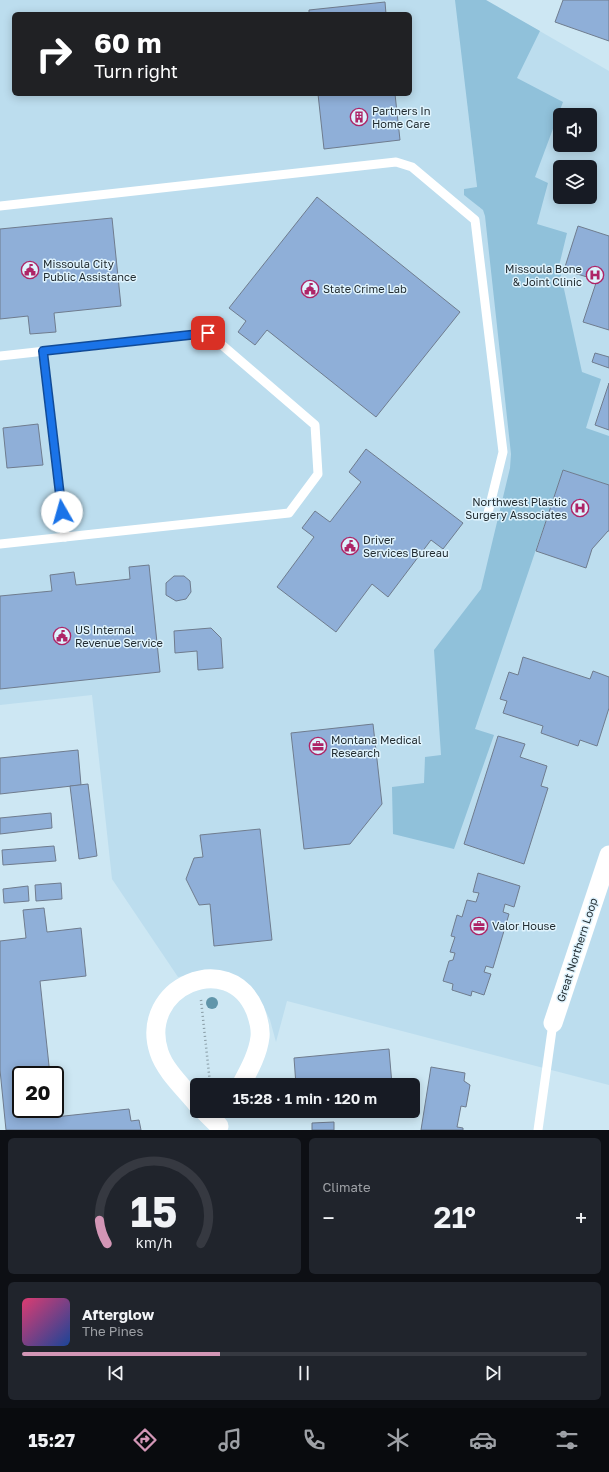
<!DOCTYPE html>
<html lang="en">
<head>
<meta charset="utf-8">
<style>
	body { margin:0; font-family:"Golos Text",sans-serif; background:#20242c; color:#f1f3f6; height:100vh; display:flex; flex-direction:column; font-size:15px; white-space:nowrap }
	* { box-sizing:border-box; margin:0 }
	p { font-size:13px; color:#9ea1a6 }
	.icon { flex:none; width:22px; height:22px; fill:none; stroke:currentColor; stroke-width:2; stroke-linecap:round; stroke-linejoin:round }
	.map { position:relative; height:1130px; overflow:hidden }
	.sheet { display:flex; flex-direction:column; gap:8px; padding:8px; background:#0d0f14; flex:1 }
	.sheet>* { flex:none }
	.top-card { position:absolute; left:12px; top:12px; width:400px; height:84px; border-radius:6px; box-shadow:0 2px 10px #0003; background:#202124; color:#fff; overflow:hidden }
	.tools { position:absolute; left:553px; top:108px; display:grid; gap:8px }
	.tools a { display:grid; place-items:center; width:44px; height:44px; border-radius:6px; background:#171b24; box-shadow:0 2px 10px #0003; font-size:20px }
	.speed { position:absolute; left:12px; top:1066px; display:flex; gap:8px; font-size:20px; font-weight:700; text-align:center }
	.speed>* { display:grid; place-content:center; width:52px; height:52px; border-radius:50%; background:#171b24; box-shadow:0 2px 10px #0003; line-height:1 }
	.speed .limit { border:2px solid #111; border-radius:6px; background:#fff; color:#111 }
	.pin { position:absolute; display:grid; place-items:center; width:34px; height:34px; color:#fff; margin:-17px; border-radius:8px; box-shadow:0 2px 6px #0006 }
	.me { position:absolute; width:44px; margin:-22px; rotate:353deg; stroke-linejoin:round; filter:drop-shadow(0 0 3px #0008) }
	.turn { display:flex; align-items:center; gap:14px; height:84px; padding:0 16px; font-size:18px }
	.turn .icon { width:52px; height:52px; stroke-width:2.5 }
	.turn b { display:block; font-size:28px; line-height:34px }
	.big { font-size:30px; font-weight:600; line-height:1.1 }
	.sheet .tile { flex:1; display:flex; flex-direction:column; justify-content:center; gap:6px; min-width:0; padding:0 14px; border-radius:6px; background:#20242c }
	.sheet .dial { align-items:center; gap:0 }
	.dial svg { height:104px; overflow:visible; fill:none; stroke:#363941; stroke-width:7; stroke-linecap:round; text-anchor:middle }
	.dial text { fill:#f1f3f6; stroke:none }
	.song { display:flex; align-items:center; gap:12px }
	.cover { width:48px; height:48px; border-radius:6px; background:linear-gradient(135deg,hsl(340 70% 55%),hsl(220 70% 35%)) }
	.played { height:4px; border-radius:2px; background:linear-gradient(90deg,#d396b6 35%,#363941 35%) }
	.keys { display:flex; justify-content:space-around; direction:ltr }
	.heat { display:flex; justify-content:space-between; align-items:center; font-size:22px; direction:ltr }
	.sheet .tiles { flex:1; display:grid; gap:8px; grid-template-columns:1fr 1fr }
	.tile:last-child { grid-column:span 2 }
	.trip { position:absolute; left:190px; top:1078px; width:230px; height:40px; border-radius:6px; background:#171b24; box-shadow:0 2px 10px #0003; font-weight:600; line-height:40px; text-align:center }
	.menu { display:flex; height:64px; justify-content:space-around; align-items:center; background:#090b0e; color:#9ea1a6 }
	.menu .icon { width:28px; height:28px }
	.menu .on { color:#d396b6 }
	.menu b { font-size:18px; color:#f1f3f6 }
	.map>svg:first-child { display:block }
	.built { fill:#bcddee; fill-rule:evenodd }
	.green { fill:#90c1da }
	.building { fill:#8fafd8; stroke:#6f7c8e }
	.lines { fill:none; stroke-linecap:round; stroke-linejoin:round }
	.path { stroke:#889ca5; stroke-width:2.5; stroke-dasharray:1 3; stroke-linecap:butt }
	.service { stroke:#fff; stroke-width:9 }
	.minor { stroke:#fff; stroke-width:19 }
	.tree { fill:#6095aa }
	.route-casing { stroke:#114b97; stroke-width:10 }
	.route { stroke:#1a73e8; stroke-width:7 }
	.labels { text-anchor:middle; stroke-width:3; stroke-linejoin:round; paint-order:stroke }
	.poi-label { font-size:11px; fill:#232d32; stroke:#dff3fd; text-anchor:start }
	.street-label { font-size:11px; fill:#232d32; stroke:#dff3fd }
</style>
</head>
<body>
<div class="map">
<svg width="609" height="1130" viewBox="0 0 609 1130">
	<rect width="100%" height="100%" fill="#cde7f3"/>
	<path class="built" d="M0,0h486l123,71v1014l-322,-84 -11,41 -6,-22 -11,-23 -11,-12 -53,-11 -17,3 -66,-98 -20,-184 -92,10zM14,14h396v80h-396zM463,66l17,142 -16,-19 13,-1zM560,115h30v30h-30zM560,167h30v30h-30z"/>
	<path class="green" d="M455,0h31l54,31 -23,47 46,24 -28,75 13,6 -11,41 30,9 -8,33 23,106 19,7 -15,49 23,8v49l-46,-15 -88,259 19,6 -40,114 -61,-15 -1,-47 32,-4 1,-26 16,-2 -7,-105 47,-61 29,-121 1,-14 -26,-238 -2,-6 -19,-15v-6l13,-2z"/>
	<g class="building">
		<path d="M563,0h46v41l-54,-19z"/>
		<path d="M385,2l1,12h-77v-4z"/>
		<path d="M318,94h77l5,46 -76,9z"/>
		<path d="M317,197l143,115 -84,105 -109,-87 -12,15 -17,-13 8,-11 -17,-13z"/>
		<path d="M112,218l9,88 -67,7 2,19 -26,2 -2,-18 -28,3v-90z"/>
		<path d="M578,226l31,10v94l-26,-8 14,-42 -33,-10z"/>
		<path d="M595,353l14,4v11l-17,-6z"/>
		<path d="M609,383v47l-14,-5z"/>
		<path d="M38,424l5,41 -36,3 -4,-40z"/>
		<path d="M366,449l97,74 -20,26 -12,-9 -43,57 -16,-13 -36,48 -59,-45 37,-50 -12,-9 13,-17 15,11 31,-40 -12,-10z"/>
		<path d="M563,470l46,15v46h-1l-16,18 -6,19 -50,-17z"/>
		<path d="M149,565l11,107 -160,17v-93l52,-5 -2,-16 24,-3 2,13 54,-6 -1,-12z"/>
		<path d="M174,576h10l6,5 1,11 -5,7 -10,2 -10,-6v-12z"/>
		<path d="M211,628l10,10 2,30 -25,2 -1,-19 -22,2 -1,-22z"/>
		<path d="M523,657l67,22 3,-8 16,6v31l-12,38 -17,-6 -2,6 -37,-13 2,-7 -40,-13 4,-12 -7,-2 9,-27 9,3z"/>
		<path d="M373,724l9,80 -32,40 -46,5 -13,-116z"/>
		<path d="M498,736l27,8 -5,13 27,9 -6,20 7,2 -24,76 -60,-20z"/>
		<path d="M78,750l3,35 -81,9v-36z"/>
		<path d="M88,784l9,72 -18,3 -9,-73z"/>
		<path d="M51,813l1,15 -52,6v-16z"/>
		<path d="M260,829l12,111 -58,6 -4,-42 -11,1 -13,-26 8,-21 9,-1 -3,-22z"/>
		<path d="M54,846l2,15 -53,4 -1,-15z"/>
		<path d="M478,873l42,13 -6,21 -9,-3 -2,8 6,2 -16,54 -7,-2 -2,6 7,2 -7,21 -12,-4 -1,5 -19,-6 1,-6 -10,-3 6,-20 4,-1 2,-7 -5,-1 5,-15 -4,-1 6,-21 5,2 5,-17 9,2 3,-9 -6,-1z"/>
		<path d="M61,883l1,16 -26,2 -1,-16z"/>
		<path d="M28,886l1,15 -25,2 -1,-14z"/>
		<path d="M44,908l3,24 34,-4 5,48 -46,5 10,94h-29v34h33l1,8 74,-8 2,12 8,-1 2,10h-135l-6,-60v-129l26,-3 -3,-28z"/>
		<path d="M389,1049l3,36h-96l-2,-27z"/>
		<path d="M431,1067l34,6 -1,8 6,4 -4,22 -5,-1 -4,21 6,1v2h-42z"/>
		<path d="M334,1122v8h-22v-7z"/>
	</g>
	<g class="lines">
		<path class="path" d="M201,1000l9,83"/>
		<g class="service">
			<path d="M0,206l396,-44 16,5 63,53 28,232 -16,65"/>
			<path d="M43,351l22,186"/>
			<path d="M0,356l208,-23 107,92 3,49 -29,39 -289,31"/>
			<path d="M538,1130l15,-107"/>
		</g>
		<g class="minor">
			<path d="M553,1023l56,-168"/>
			<path d="M197,1104c-12,-15 -32,-33 -38,-52 -21,-65 70,-104 96,-42 3,8 6,18 5,27 -2,17 -11,33 -19,48"/>
			<path d="M204,1111l15,15"/>
		</g>
	</g>
	<circle class="tree" cx="212" cy="1003" r="6"/>
	<g class="lines">
		<defs>
			<path id="route" d="M62,512l-19,-161 165,-18"/>
		</defs>
		<use href="#route" class="route-casing"/>
		<use href="#route" class="route"/>
	</g>
	<defs>
		<symbol id="building-ring" viewBox="-11 -11 22 22"><circle r="9.5" fill="#dff3fd" stroke="#ae2567" stroke-width="1.5"/><path d="M-4-6H4V6H1V3H-1V6H-4ZM-2.5-4.3h1.7v1.8h-1.7ZM.8-4.3h1.7v1.8H.8ZM-2.5-1h1.7V.8h-1.7ZM.8-1h1.7V.8H.8Z" fill="#ae2567"/></symbol>
		<symbol id="civic-ring" viewBox="-11 -11 22 22"><circle r="9.5" fill="#dff3fd" stroke="#ae2567" stroke-width="1.5"/><path d="M-.6-6.5H3V-4.5H.6V-3L4-1V1h2V6H-6V1h2V-1L-.6-3ZM-1.2 2.5V6h2.4V2.5Z" fill="#ae2567"/></symbol>
		<symbol id="hospital-ring" viewBox="-11 -11 22 22"><circle r="9.5" fill="#dff3fd" stroke="#ae2567" stroke-width="1.5"/><path d="M-5-5h3v3.5h4V-5h3V5h-3V1.5h-4V5h-3Z" fill="#ae2567"/></symbol>
		<symbol id="office-ring" viewBox="-11 -11 22 22"><circle r="9.5" fill="#dff3fd" stroke="#ae2567" stroke-width="1.5"/><path d="M-6-3h4V-5.5h4V-3h4V5H-6ZM-1-4.5V-3h2v-1.5ZM-6 0V1H6V0Z" fill="#ae2567"/></symbol>
	</defs>
	<g fill-rule="evenodd">
		<use href="#building-ring" x="349" y="107" width="20" height="20"/>
		<use href="#civic-ring" x="20" y="260" width="20" height="20"/>
		<use href="#hospital-ring" x="585" y="265" width="20" height="20"/>
		<use href="#civic-ring" x="300" y="279" width="20" height="20"/>
		<use href="#hospital-ring" x="570" y="498" width="20" height="20"/>
		<use href="#civic-ring" x="340" y="536" width="20" height="20"/>
		<use href="#civic-ring" x="52" y="626" width="20" height="20"/>
		<use href="#office-ring" x="308" y="736" width="20" height="20"/>
		<use href="#office-ring" x="469" y="916" width="20" height="20"/>
	</g>
	<g class="labels">
		<g class="poi-label">
			<text x="372" y="115">Partners In<tspan x="372" dy="13">Home Care</tspan></text>
			<text x="43" y="268">Missoula City<tspan x="43" dy="13">Public Assistance</tspan></text>
			<text x="582" y="273" text-anchor="end">Missoula Bone<tspan x="582" dy="13">&amp; Joint Clinic</tspan></text>
			<text x="323" y="293">State Crime Lab</text>
			<text x="567" y="506" text-anchor="end">Northwest Plastic<tspan x="567" dy="13">Surgery Associates</tspan></text>
			<text x="363" y="544">Driver<tspan x="363" dy="13">Services Bureau</tspan></text>
			<text x="75" y="634">US Internal<tspan x="75" dy="13">Revenue Service</tspan></text>
			<text x="331" y="744">Montana Medical<tspan x="331" dy="13">Research</tspan></text>
			<text x="492" y="930">Valor House</text>
		</g>
		<g class="street-label">
			<text transform="translate(577 950) rotate(-72)" y="4">Great Northern Loop</text>
		</g>
	</g>
</svg>
<div class="tools">
<a><svg class="icon" aria-label="sound" viewBox="0 0 24 24"><path d="M4 9h4l5-4v14l-5-4H4zM17 9q2 3 0 6"/></svg></a>
<a><svg class="icon" aria-label="layers" viewBox="0 0 24 24"><path d="M12 4l9 5-9 5-9-5zM3 14l9 5 9-5"/></svg></a>
</div>
<div class="speed"><div class="limit">20</div></div>
<div class="pin" style="left:208px;top:333px;background:#d93025"><svg class="icon" aria-label="arrive" viewBox="0 0 24 24"><path d="M6 21V4h12l-3 4 3 4H6"/></svg></div>
<svg class="me" style="left:62px;top:512px" viewBox="-20 -20 40 40"><circle r="19" fill="#fff"/><path d="M0-13L10 11 0 6-10 11z" fill="#1a73e8"/></svg>
<div class="trip">15:28 · 1 min · 120 m</div>
<div class="top-card">
<div class="turn"><svg class="icon" aria-label="right" viewBox="0 0 24 24"><path d="M7 20v-9h11M14 6l5 5-5 5"/></svg><div><b>60 m</b>Turn right</div></div>
</div>
</div>
<section class="sheet">
<div class="tiles">
<div class="tile dial"><svg viewBox="0 0 100 80">
<path d="M14 69A42 42 0 1 1 86 69"/>
<path d="M14 69A42 42 0 0 1 8 51" stroke="#d396b6"/>
<text x="50" y="56" font-size="32" font-weight="700">15</text>
<text x="50" y="72" font-size="11">km/h</text>
</svg></div>
<div class="tile"><p>Climate</p>
<div class="heat"><a>−</a><b class="big">21°</b><a>+</a></div>
</div>
<div class="tile">
<div class="song"><i class="cover"></i><div><b>Afterglow</b><p>The Pines</p></div></div>
<div class="played"></div>
<div class="keys"><svg class="icon" aria-label="previous" viewBox="0 0 24 24"><path d="M18 5L8 12l10 7zM5 5v14"/></svg><svg class="icon" aria-label="pause" viewBox="0 0 24 24"><path d="M8 5v14M16 5v14"/></svg><svg class="icon" aria-label="next" viewBox="0 0 24 24"><path d="M6 5l10 7-10 7zM19 5v14"/></svg></div>
</div>
</div>
</section>
<nav class="menu">
<b>15:27</b>
<svg class="icon on" aria-label="directions" viewBox="0 0 24 24"><path d="M12 3l9 9-9 9-9-9zM9 14v-3h6M13 9l2 2-2 2"/></svg>
<svg class="icon" aria-label="music" viewBox="0 0 24 24"><path d="M9 18V5l10-2v13"/><circle cx="6" cy="18" r="3"/><circle cx="16" cy="16" r="3"/></svg>
<svg class="icon" aria-label="phone" viewBox="0 0 24 24"><path d="M5 4h4l2 5-3 2q2 4 5 5l2-3 5 2v4C11 20 4 13 5 4z"/></svg>
<svg class="icon" aria-label="climate" viewBox="0 0 24 24"><path d="M12 3v18M4 7l16 10M4 17L20 7"/></svg>
<svg class="icon" aria-label="car" viewBox="0 0 24 24"><path d="M5 17H2v-5l4-1 3-4h7l3 4 3 1v5h-3M9 17h6M6 11h13"/><circle cx="7" cy="17" r="2"/><circle cx="17" cy="17" r="2"/></svg>
<svg class="icon" aria-label="filters" viewBox="0 0 24 24"><path d="M4 7h16M4 17h16"/><circle cx="9" cy="7" r="2"/><circle cx="15" cy="17" r="2"/></svg>
</nav>
</body>
</html>
